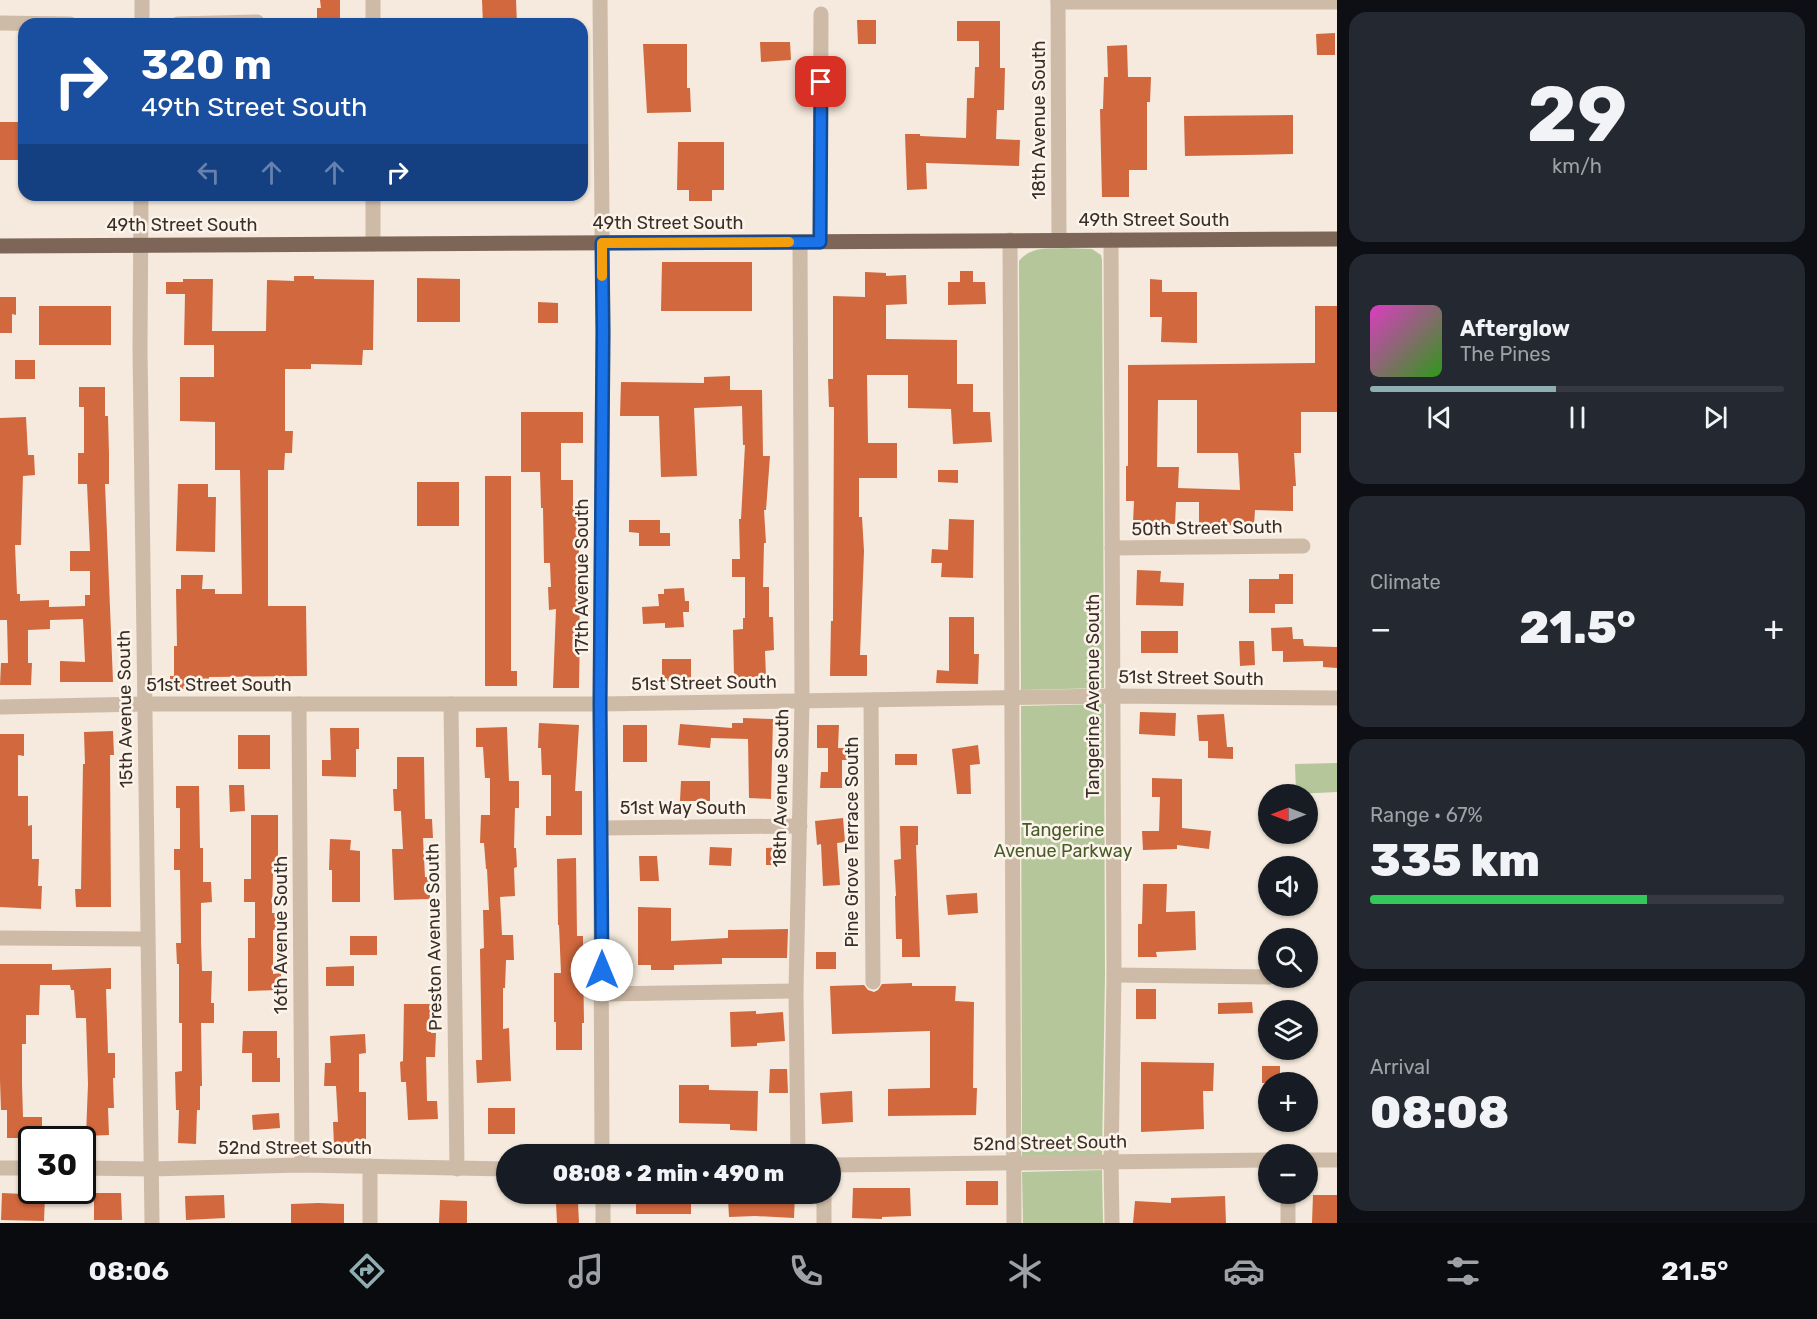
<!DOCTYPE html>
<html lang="en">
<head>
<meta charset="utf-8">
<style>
	body { margin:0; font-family:Rubik,sans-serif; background:#242831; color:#f1f3f6; height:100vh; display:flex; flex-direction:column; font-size:22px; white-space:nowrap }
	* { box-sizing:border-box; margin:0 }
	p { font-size:20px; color:#9ea1a6 }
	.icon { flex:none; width:33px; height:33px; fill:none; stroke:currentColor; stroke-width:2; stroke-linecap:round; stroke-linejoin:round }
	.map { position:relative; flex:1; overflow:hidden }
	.drawer { display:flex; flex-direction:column; gap:12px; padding:12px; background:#0d0f14; width:480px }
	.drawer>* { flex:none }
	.banner { position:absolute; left:18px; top:18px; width:570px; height:183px; border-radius:18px; box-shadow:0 2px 4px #0004; background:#1a4fa0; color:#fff; overflow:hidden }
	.needle { width:39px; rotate:270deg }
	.fabs { position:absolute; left:1258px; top:784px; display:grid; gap:12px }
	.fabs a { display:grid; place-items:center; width:60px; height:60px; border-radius:50%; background:#171b24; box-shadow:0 2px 4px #0004; font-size:30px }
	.speed { position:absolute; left:18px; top:1126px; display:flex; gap:12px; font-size:30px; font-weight:700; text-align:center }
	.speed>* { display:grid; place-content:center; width:78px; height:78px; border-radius:50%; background:#171b24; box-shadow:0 2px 4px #0004; line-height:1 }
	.speed .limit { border:3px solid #111; border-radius:9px; background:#fff; color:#111 }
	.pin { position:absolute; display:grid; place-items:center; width:51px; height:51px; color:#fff; margin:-26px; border-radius:12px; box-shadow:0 3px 9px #0006 }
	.me { position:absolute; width:66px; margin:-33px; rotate:0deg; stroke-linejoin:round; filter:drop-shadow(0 0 4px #0008) }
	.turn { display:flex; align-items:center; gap:21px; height:126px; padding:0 24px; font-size:27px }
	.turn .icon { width:78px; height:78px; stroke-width:2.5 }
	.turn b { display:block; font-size:42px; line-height:51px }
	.lanes { display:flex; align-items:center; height:57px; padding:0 24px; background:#0003; justify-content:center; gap:30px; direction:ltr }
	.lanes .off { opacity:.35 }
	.big { font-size:45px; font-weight:800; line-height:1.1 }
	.drawer .widget { flex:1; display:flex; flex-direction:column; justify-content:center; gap:9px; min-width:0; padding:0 21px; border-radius:18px; background:#242831 }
	.drawer .dial { align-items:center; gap:0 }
	.dial b { font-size:78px; line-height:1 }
	.song { display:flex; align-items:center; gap:18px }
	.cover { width:72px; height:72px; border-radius:9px; background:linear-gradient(135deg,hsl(310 70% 55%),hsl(110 70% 35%)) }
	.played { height:6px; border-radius:3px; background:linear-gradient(90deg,#90aeb2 45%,#363941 45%) }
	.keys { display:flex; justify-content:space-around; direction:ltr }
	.heat { display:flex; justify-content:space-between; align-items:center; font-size:33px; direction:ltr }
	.charge { height:9px; border-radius:4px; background:linear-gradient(90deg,#34c759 67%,#363941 0) }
	.trip { position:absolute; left:496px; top:1144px; width:345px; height:60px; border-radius:30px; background:#171b24; box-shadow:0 2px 4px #0004; font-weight:800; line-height:60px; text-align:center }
	.menu { display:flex; height:96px; justify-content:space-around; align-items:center; background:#090b0e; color:#9ea1a6 }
	.menu .icon { width:42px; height:42px }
	.menu .current { color:#90aeb2 }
	.menu b { font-size:27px; color:#f1f3f6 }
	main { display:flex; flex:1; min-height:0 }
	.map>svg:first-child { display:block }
	.green { fill:#b5c69b }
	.building { fill:#d1683e; fill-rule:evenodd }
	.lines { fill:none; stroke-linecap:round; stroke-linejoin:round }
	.minor { stroke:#cebba7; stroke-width:15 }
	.major { stroke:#7d6658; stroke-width:15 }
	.route-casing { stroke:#114b97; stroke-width:15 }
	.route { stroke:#1a73e8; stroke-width:10 }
	.slow { stroke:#f59e0b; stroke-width:10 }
	.labels { text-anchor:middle; stroke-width:5; stroke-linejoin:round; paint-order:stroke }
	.street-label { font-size:18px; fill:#3a2f28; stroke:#fcf4ea }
	.park-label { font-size:18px; fill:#475b29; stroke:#fcf4ea }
</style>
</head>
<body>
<main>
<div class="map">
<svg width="1337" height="1223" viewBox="0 0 1337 1223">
	<rect width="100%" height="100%" fill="#f5eadd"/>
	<g class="green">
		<path d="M1066,248l26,1 9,6 1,5 2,428 -83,2 -2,-429c12,-15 29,-12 47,-13z"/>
		<path d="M1104,704l1,271 -3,180 -80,1 -1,-450z"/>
		<path d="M1337,763v29l-41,2 -1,-30z"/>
		<path d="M1102,1170l1,53h-80l-1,-51z"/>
	</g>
	<g class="building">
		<path d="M320,0h20v24h-23v-16h4z"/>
		<path d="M482,0h34l1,24h-34z"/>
		<path d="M857,20h19v24h-18z"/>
		<path d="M957,21h43v47h5l-1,42h-7l-1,29 24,1 -1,26 -93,-3 1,26 -20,1 -2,-56h15v2l46,2 1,-40h7l1,-31h4v-26h-22z"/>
		<path d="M1335,33v22h-18l-1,-21z"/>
		<path d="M760,42h30l1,18 -30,2z"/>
		<path d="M643,44h44v44h3l1,24 -44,1z"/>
		<path d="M1127,45l1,32h23l-1,25h-3v68h-18v27h-27l-2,-88h3l1,-32h4l-1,-31z"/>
		<path d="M1293,115v39l-108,2 -1,-40z"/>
		<path d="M0,122h23l1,38h-24z"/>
		<path d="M678,142h46v48h-12v11h-23v-11h-12z"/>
		<path d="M662,262h90v49h-91z"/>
		<path d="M960,271h13v11h12l1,22 -38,1v-23h12z"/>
		<path d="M865,272l21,1v3l20,-1 1,29 -21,1v34l71,1v44h16v28h17l2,30 -39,2 -2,-35 -43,-1v-33h-41l1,68h29v35h-38v39h3l2,34 -4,104h7v21h-37l1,-55h2l1,-214h-5l-1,-28h5v-83l32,1z"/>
		<path d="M294,276h20v3l60,1 -1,70h-10l-1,15 -51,-1v5h-26v62h8l-1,22h-7l-1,17h-16v136h38l1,70 -98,1v12h-39v-13h4v-30h3l-1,-57h5v-14h22l-1,14h13v5h27l-2,-124h-25v-48l-35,-1v-44h34v-32h-30l1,-51h-19v-12h17v-3h30l-1,52h54l1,-51 27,1z"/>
		<path d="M417,278l43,1v43h-43z"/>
		<path d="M1150,279l12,1v12h35v51l-36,-1 1,-25h-12z"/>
		<path d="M0,297h16v18l-4,-1v19h-12z"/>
		<path d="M538,302l20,1v20h-20z"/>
		<rect x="39" y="306" width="72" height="39"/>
		<path d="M1315,306h22v106h-36v41h-7l2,33h-3v25l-38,-1 -1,16 -55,-2v-22h-23l-1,22 -42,-1 1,-22h-8v-35h2v-101l187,-2zM1158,400h39v53h41l2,37 -62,-2 1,-21h-22z"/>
		<rect x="15" y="360" width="20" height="19"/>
		<path d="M730,376v14h32l1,66h7l-4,54h-2l2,33h-2l-1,44h6v30h4l1,33 -9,1 1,26h-32l-1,-47 10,-1v-11h2v-41h-13v-18h8l-1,-40h2l4,-74h-2l-1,-39 -48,2 3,68 -36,1 -2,-61h-39l1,-34 83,1v-6z"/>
		<path d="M79,387h26v29h3l1,38v30h-4l8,198h-53v-21l25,1 -2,-43 -33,1v9l-22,1v33h4l-1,22h-31l1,-22h7l-1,-43h-7v-202l26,-1 2,38h6l1,20 -12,1 -2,69h-6l2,49h3v7l29,-1v7l36,-1v-11h5v-24h-20v-20h20l-3,-67h-9v-31h6v-46h-5z"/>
		<path d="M521,412h62v31h-22v37h12v30h13v29h-7v32h-2l3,54 -1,63h-26l3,-79 -7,1 -1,-23h3l-1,-24h-6l-1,-55h-2l-1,-36h-19z"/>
		<path d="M938,470h20v13l-20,-1z"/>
		<path d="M485,476h26v195h6v15h-32z"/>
		<rect x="417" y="482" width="42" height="44"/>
		<path d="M178,484h30v13h8l-1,55 -39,-1z"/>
		<path d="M949,519l25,1 -1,58 -32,-1 1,-14h-11l1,-14 16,1z"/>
		<path d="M629,520h31v13h10v13h-31v-13l-10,-1z"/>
		<path d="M1137,570l24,1 -1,11 24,1 -1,23 -47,-1z"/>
		<path d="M1279,574h14v30h-18v9h-26v-34h30z"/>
		<path d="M684,588l1,13h4v11h-6l1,15 -19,1v-5l-22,1 -1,-17 17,-1 -1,-12h6v-5z"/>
		<path d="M949,617h25v37h5l-1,30 -42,-1 1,-13 12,1z"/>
		<path d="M1292,627l1,12h10l1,7 33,1v21l-14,-1v-6l-40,1v-11h-11l-1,-23z"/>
		<rect x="1141" y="631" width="37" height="22"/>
		<path d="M1239,641h15l1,24 -15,1z"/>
		<path d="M662,659h29v23l-29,-1z"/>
		<path d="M1140,712l36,1 -1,23 -36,-2z"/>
		<path d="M1224,714l3,33h6v12l-25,-1v-17h-9l-2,-26z"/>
		<path d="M743,718l30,1 -2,80 -22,-1 -1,-59 -37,-1 -1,10 -32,-3 2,-21 52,4v-5h11z"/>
		<path d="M539,723l40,2 -4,66h7v44h-36v-19h5v-41h-9l-1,-27h-3z"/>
		<rect x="623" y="725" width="24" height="37"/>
		<path d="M817,725h22l-1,23h11l-1,12h-6v28h-22l1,-16h7v-24h-11z"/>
		<path d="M507,727l2,54h10v27h-4l-1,40h2l1,19 -3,1 1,28 -15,1 2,38h11l1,25h-8l-1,28h-2v41l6,-1 2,53 -34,2 -1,-23h6l-2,-111 4,-1 -1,-38h6l-2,-41h-1l-2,-26h-4l1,-28h9v-37h-5l-2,-31h-7v-19z"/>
		<path d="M330,728h29v21h-3v28l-34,-1v-16h9z"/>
		<path d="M113,731l1,24h-4l1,152h-35l-1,-18h6l2,-125h2l-1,-32z"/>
		<path d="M0,734h24v22l-6,-1v41h10v30l4,-1v34h7l-1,27h4l-1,23 -41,-2z"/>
		<rect x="238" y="735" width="32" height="34"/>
		<path d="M978,745l2,19 -10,1 1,29h-14l-5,-45z"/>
		<rect x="895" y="754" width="22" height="11"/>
		<path d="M397,757h27l1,62h7l1,19h-10l2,39h4l1,22 -36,1 -2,-51h11l-2,-38h-7l-1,-22h4z"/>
		<path d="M1152,778l30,1v49l29,3 -2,18 -32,-4v4l-34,1 -1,-19h17l1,-34h-8z"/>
		<path d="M681,781h29v20h-30z"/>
		<path d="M229,785h15l1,26 -15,1z"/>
		<path d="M176,786h23l1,62h3v34h8l1,20 -11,1v39l1,29h10l-1,32h3v20h-13l1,63h-2v24h-3l-1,34 -18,-1 1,-33h-3l-1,-38 7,-1v-48h-3v-59h-2l-1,-21h5l-1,-73h-6v-21h6v-41h-4z"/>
		<path d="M251,815h27v43h3v16h-8l-1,39h6v17h-5v44l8,-1v17l-33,1v-53h7v-36h-11v-23h7z"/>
		<path d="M843,818l2,24 -8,1 3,42 -17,1 -2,-42 -4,1 -2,-24z"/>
		<path d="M900,826h18v19h-2l4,112h-18v-18h-6l-1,-43h1l-2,-36 7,-1z"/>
		<path d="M330,839l21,1 -1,10 10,1v51h-28v-32h-3z"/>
		<path d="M710,847l22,1 -1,18 -22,-1z"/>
		<path d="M783,847v18h-17v-17z"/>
		<path d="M639,856h18l2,25h-19z"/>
		<path d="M576,858l1,78h6v19l1,68h-2v27h-26v-28h-2v-49h7l-2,-48h-1l-1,-66z"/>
		<path d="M1143,884h24l-1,28 29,-1 1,39 -40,2 1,5h-19v-33h4z"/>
		<path d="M977,893l1,20 -30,2 -2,-20z"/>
		<path d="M638,907l33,1v33l57,-3v-8l60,-1 -1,29h-65v6l-48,1v5h-23v-5h-13z"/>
		<rect x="350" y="936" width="27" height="19"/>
		<rect x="816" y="952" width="20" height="17"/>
		<path d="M0,964h52v6l59,-2v21h-5l2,64h7v25h-2l1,30h-6l1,27 -23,1 2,-52 -2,-66h-10l-2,-28h-3l-1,-5h-30l-1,30h-13v29h-4v40l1,33h19v21h-35v-28h-6l-1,-30z"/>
		<path d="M354,966v20h-28v-19z"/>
		<path d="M912,983v3h44l-1,15 19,1 -1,86h4l-1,27 -88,1v-27l42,-1v-57l-98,3 -2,-48 34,-1 4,5 6,2 4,-2 4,-6z"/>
		<rect x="1136" y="989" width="20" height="30"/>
		<path d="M1252,1002l1,11 -35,1v-11z"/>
		<path d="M404,1004h27v29h5l-1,24h-9l1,44h10l1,18 -30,1 -2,-38h-5l-1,-20 3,-1z"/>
		<path d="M756,1011v3l27,-2 2,29 -28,2v3l-26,1 -1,-35z"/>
		<path d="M243,1031h34v27h3v24h-28v-29h-10z"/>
		<path d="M365,1034l1,19 -7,1v38h7v53h-32l-1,-23h5l-2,-36h-12l1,-23h6l-1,-27z"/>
		<path d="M1141,1062l73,1 -1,28h-10l1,38 -63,3z"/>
		<rect x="1262" y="1066" width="18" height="17"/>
		<path d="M770,1069h17l1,24h-19z"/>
		<path d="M679,1085h30v5l49,1 -1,40 -27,-1v-6l-51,-1z"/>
		<path d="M852,1091l1,31 -31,2 -2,-31z"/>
		<rect x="488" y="1108" width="27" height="26"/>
		<path d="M279,1113l1,15 -27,2 -1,-15z"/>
		<rect x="966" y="1181" width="32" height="24"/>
		<path d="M853,1188h57l1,28 -29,1v2l-30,-1z"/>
		<path d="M2,1193l43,2 -1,26 -43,-1z"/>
		<path d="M94,1193h27l1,27h-28z"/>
		<rect x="636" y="1194" width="55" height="20"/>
		<path d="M755,1194h40l-1,24 -39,-2 -26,1 -1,-18 27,-2z"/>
		<path d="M224,1195l1,23 -39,2 -1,-24z"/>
		<path d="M1313,1195h24v28h-25z"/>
		<path d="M1225,1196l1,27h-93l2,-22 36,2v-5z"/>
		<path d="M440,1200l27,1v22h-28z"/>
		<path d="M318,1203l26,1v19h-53v-19z"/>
		<path d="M556,1203h22l1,20h-22z"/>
	</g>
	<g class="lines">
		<g class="minor">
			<path d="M142,0v24"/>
			<path d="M373,0v24"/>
			<path d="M600,0l3,332 -3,372 2,451"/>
			<path d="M1058,0l1,240"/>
			<path d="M1058,2h279"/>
			<path d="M0,23l70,1"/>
			<path d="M178,24l79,-2"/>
			<path d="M141,195l-1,155 12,873"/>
			<path d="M373,195v49"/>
			<path d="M1010,240l4,983"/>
			<path d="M1111,240l3,735 -3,188 1,60"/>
			<path d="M820,242l1,-228"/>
			<path d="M1112,548l191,-2"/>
			<path d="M871,701l2,281"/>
			<path d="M299,704l3,461"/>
			<path d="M451,704l6,465"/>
			<path d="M0,707l145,-3h455l512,-8 225,2"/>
			<path d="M601,828l199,-2"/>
			<path d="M0,938l147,1"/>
			<path d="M1114,975l155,2"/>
			<path d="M602,994l194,-3"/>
			<path d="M798,1155l-2,-164 6,-290 -2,-459"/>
			<path d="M1308,1160h29"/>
			<path d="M831,1165l438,-5"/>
			<path d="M370,1166v57"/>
			<path d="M0,1168h32"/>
			<path d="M82,1168l69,1 151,-4 205,4"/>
			<path d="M603,1194v29"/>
			<path d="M824,1194v29"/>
			<path d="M1288,1194v29"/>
		</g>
		<path class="major" d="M0,246l1337,-7"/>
	</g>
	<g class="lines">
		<defs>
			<path id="route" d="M602,970l-2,-266 3,-372 -1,-89 218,-1 1,-160"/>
		</defs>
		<use href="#route" class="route-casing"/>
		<use href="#route" class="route"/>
		<path class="slow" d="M602,276v-33l187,-1"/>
	</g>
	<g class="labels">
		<g class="street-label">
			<text transform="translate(1039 120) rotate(-90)" y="6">18th Avenue South</text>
			<text x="1154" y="226">49th Street South</text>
			<text x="668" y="229">49th Street South</text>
			<text x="182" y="231">49th Street South</text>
			<text transform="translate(1207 528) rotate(-1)" y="6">50th Street South</text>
			<text transform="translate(582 577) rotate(-90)" y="6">17th Avenue South</text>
			<text transform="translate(1191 678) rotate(1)" y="6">51st Street South</text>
			<text transform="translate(704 683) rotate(-1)" y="6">51st Street South</text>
			<text x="219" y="691">51st Street South</text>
			<text transform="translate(1093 696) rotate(-90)" y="6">Tangerine Avenue South</text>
			<text transform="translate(125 709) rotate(-91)" y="6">15th Avenue South</text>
			<text transform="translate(781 788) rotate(-89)" y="6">18th Avenue South</text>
			<text x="683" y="814">51st Way South</text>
			<text transform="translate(852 842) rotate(-90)" y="6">Pine Grove Terrace South</text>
			<text transform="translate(281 935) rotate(-90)" y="6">16th Avenue South</text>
			<text transform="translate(434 937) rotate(-91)" y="6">Preston Avenue South</text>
			<text transform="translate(1050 1143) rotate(-1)" y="6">52nd Street South</text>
			<text x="295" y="1154">52nd Street South</text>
		</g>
		<g class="park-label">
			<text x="1063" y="836">Tangerine<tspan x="1063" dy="21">Avenue Parkway</tspan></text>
		</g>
	</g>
</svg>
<div class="fabs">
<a><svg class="needle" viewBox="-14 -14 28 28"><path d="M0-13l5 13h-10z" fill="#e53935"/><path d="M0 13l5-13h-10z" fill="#9ea1a6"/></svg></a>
<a><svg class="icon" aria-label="sound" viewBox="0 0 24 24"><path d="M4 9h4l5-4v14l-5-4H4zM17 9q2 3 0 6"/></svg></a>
<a><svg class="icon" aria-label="search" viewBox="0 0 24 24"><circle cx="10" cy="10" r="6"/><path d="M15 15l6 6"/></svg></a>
<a><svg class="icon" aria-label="layers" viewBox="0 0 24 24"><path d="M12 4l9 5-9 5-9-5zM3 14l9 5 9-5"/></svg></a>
<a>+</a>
<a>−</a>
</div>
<div class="speed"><div class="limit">30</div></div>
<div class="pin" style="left:821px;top:82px;background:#d93025"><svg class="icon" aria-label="arrive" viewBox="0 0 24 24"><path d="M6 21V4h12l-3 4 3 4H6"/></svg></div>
<svg class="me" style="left:602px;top:970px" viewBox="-20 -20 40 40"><circle r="19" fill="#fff"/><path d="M0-13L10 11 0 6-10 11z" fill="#1a73e8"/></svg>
<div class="trip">08:08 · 2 min · 490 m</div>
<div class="banner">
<div class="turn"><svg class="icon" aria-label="right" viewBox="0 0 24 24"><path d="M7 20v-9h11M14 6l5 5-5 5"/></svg><div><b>320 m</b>49th Street South</div></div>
<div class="lanes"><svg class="icon off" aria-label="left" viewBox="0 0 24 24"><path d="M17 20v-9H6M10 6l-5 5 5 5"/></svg><svg class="icon off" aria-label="ahead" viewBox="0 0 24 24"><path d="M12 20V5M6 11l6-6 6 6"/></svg><svg class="icon off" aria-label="ahead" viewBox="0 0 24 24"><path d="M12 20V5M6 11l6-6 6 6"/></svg><svg class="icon" aria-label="right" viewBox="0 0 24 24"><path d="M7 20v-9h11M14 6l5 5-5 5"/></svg></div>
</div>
</div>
<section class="drawer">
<div class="widget dial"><b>29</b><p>km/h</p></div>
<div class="widget">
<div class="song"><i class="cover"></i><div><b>Afterglow</b><p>The Pines</p></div></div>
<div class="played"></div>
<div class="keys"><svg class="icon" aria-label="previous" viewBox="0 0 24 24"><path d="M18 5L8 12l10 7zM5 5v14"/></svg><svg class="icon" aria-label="pause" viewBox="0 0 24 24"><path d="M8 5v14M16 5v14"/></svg><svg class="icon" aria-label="next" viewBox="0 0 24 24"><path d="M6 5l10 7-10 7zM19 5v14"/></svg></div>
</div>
<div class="widget"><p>Climate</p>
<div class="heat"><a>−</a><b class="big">21.5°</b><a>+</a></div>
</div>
<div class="widget"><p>Range · 67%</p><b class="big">335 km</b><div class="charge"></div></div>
<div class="widget"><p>Arrival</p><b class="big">08:08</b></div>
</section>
</main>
<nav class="menu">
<b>08:06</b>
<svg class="icon current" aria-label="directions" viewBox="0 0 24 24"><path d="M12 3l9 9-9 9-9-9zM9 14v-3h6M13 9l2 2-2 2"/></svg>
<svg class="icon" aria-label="music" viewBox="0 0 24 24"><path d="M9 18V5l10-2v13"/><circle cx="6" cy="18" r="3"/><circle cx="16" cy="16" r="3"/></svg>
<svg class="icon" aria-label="phone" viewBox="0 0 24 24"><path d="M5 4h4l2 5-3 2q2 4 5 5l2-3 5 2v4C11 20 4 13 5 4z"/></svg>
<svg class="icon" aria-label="climate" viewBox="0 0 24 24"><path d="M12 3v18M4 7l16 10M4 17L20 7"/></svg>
<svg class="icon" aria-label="car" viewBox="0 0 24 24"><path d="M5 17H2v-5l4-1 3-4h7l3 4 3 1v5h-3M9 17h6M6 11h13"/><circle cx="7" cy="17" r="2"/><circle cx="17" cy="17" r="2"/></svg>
<svg class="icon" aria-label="filters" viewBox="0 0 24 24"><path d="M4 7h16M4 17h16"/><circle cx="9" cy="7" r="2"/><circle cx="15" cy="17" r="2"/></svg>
<b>21.5°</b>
</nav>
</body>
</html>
